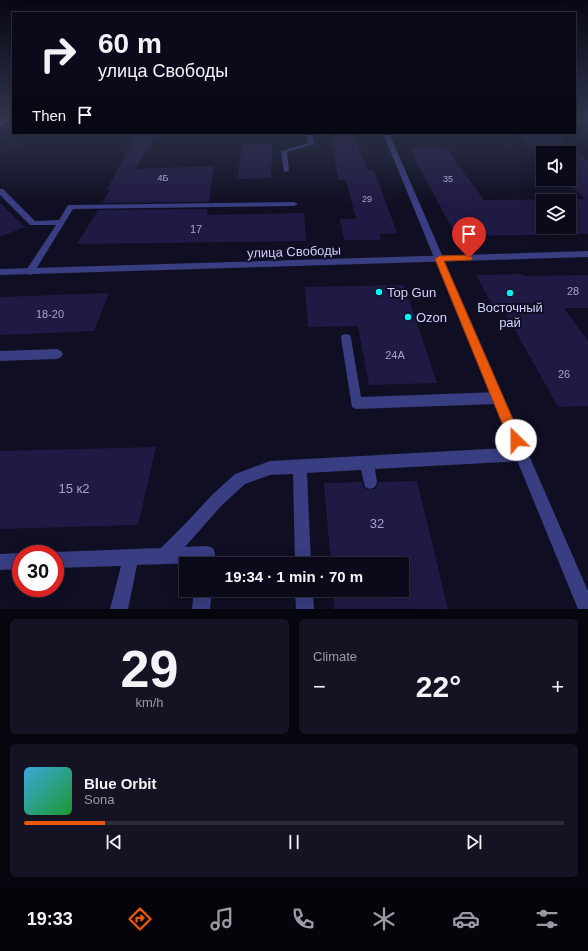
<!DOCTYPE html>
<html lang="en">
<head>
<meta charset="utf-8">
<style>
	body { margin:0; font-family:Arial,sans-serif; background:#141323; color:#f1f3f6; height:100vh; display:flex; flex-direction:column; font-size:15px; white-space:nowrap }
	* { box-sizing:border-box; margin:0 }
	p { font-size:13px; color:#9a9aa2 }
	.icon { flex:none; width:22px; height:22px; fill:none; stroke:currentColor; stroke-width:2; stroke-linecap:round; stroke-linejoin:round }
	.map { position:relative; height:609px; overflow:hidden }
	.drawer { display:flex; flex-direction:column; gap:10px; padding:10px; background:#06060e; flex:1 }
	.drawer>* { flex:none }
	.hud { position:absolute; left:12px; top:12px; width:564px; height:122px; border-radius:0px; box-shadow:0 4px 16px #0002,0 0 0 1px #2b2b39; background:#0b0a1a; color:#f1f3f6; overflow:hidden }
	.fabs { position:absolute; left:536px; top:146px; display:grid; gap:8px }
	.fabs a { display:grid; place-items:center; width:40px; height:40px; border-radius:0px; background:#0b0a1a; box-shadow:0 4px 16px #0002,0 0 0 1px #2b2b39; font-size:20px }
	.speed { position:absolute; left:12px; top:545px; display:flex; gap:8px; font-size:20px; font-weight:700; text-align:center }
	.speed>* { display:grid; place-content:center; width:52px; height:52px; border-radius:50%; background:#0b0a1a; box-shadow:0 4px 16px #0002,0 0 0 1px #2b2b39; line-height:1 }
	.speed .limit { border:6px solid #d22; background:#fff; color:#111 }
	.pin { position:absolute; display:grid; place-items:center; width:34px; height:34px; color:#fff; margin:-41px -17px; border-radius:50% 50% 50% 0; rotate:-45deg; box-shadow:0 0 4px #0007 }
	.pin .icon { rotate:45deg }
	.me { position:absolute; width:44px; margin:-22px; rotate:337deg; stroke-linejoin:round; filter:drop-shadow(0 0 3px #0008) }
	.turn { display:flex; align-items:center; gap:14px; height:84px; padding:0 20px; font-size:18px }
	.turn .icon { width:52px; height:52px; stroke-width:2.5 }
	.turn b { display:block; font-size:28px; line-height:34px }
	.then { display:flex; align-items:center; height:38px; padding:0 20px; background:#0003; gap:8px; font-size:15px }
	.big { font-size:30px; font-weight:600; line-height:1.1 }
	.drawer .widget { flex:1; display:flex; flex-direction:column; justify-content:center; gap:6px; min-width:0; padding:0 14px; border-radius:6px; background:#141323 }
	.drawer .dial { align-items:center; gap:0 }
	.dial b { font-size:52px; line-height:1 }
	.song { display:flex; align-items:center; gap:12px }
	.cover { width:48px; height:48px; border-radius:6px; background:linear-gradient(135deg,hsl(200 70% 55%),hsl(130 70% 35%)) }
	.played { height:4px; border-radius:2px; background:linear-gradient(90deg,#ea580c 15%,#2b2b39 15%) }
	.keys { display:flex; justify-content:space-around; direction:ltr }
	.heat { display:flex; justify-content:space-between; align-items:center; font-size:22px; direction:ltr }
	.drawer .tiles { flex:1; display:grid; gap:10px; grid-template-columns:1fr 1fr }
	.widget:last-child { grid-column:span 2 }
	.trip { position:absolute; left:179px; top:557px; width:230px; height:40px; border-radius:0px; background:#0b0a1a; box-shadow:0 4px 16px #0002,0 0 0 1px #2b2b39; font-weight:600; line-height:40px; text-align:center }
	.menu { display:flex; height:64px; justify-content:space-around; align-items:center; background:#04040a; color:#9a9aa2 }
	.menu .icon { width:28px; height:28px }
	.menu .selected { color:#ea580c }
	.menu b { font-size:18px; color:#f1f3f6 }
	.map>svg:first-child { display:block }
	.building { fill:#1f1a43; fill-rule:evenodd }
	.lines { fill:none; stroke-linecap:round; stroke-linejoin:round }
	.service { fill:#393d81; fill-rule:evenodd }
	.minor { fill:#393d81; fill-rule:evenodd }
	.tertiary { fill:#393d81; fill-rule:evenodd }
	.secondary { fill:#6771fe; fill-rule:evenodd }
	.route { fill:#ea580c; stroke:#983908 }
	.poi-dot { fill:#02f6f8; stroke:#0f0e22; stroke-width:1.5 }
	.labels { text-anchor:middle; stroke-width:4; stroke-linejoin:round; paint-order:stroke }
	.far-number-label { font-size:9px; fill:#a4a2d0 }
	.number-label { font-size:11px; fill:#a4a2d0 }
	.street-label { font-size:13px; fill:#d1d0ff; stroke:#0f0e22 }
	.poi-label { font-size:13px; fill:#d1d0ff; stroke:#0f0e22; text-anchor:start }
	.near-number-label { font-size:13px; fill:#a4a2d0 }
</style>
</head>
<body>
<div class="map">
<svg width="588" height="609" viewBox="0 0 588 609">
	<rect width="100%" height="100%" fill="#0f0e22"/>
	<g class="building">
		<path d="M137,133h21l-23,36 79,-3 -5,36 -107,1 8,-13h-3z"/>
		<path d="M332,133h22l13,37h7l23,63 -18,1 2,6h-37l-4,-21h16l-10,-39h-7l-8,-37h3z"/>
		<path d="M515,133h39l34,28v73l-132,2 -47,-88h37l38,52 101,-1 -21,-20h5v-26h-26v6zM543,201h26v26h-26z"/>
		<path d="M243,143h29l-1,35 -34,1z"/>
		<path d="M0,203l25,24 -25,10z"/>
		<path d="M208,209l-1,6 97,-2 2,28 -229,3 21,-34z"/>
		<path d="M522,274l1,2 65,-1v33h-24l24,33v65l-30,1 -53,-95h-9l-20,-37z"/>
		<path d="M404,285l33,98 -68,2 -11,-59 -50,1 -3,-40z"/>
		<path d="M109,293l-15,38 -94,4v-38z"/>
		<path d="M156,447l-18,78 -138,4v-78z"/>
		<path d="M417,481l31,128h-114l-1,-19h69v-26h-71l-7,-81 38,-1 2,6 7,2 5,-2 2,-6z"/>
	</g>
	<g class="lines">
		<g class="service">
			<path d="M306,133h6l2,11 -27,8 2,19 -5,1 -3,-21 27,-8z"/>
			<path d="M0,189h3l32,32 24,-1 9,-15h3l223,-3 4,2 -4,2 -221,3 -40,65 -3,1 -5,-3 31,-47h-26l-30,-30z"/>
			<path d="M346,334l4,1 1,3 10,59 137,-5 4,2 2,4 -2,4 -4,2 -142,5 -4,-2 -11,-69 1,-3z"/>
			<path d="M57,349l4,2 2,3 -2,3 -4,2 -57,2v-10z"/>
			<path d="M522,447l5,2 2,5 -2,5 -5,2 -147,8 2,13 -2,5 -5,2 -5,-2 -4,-17 -54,3 4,91h-16l-2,-90 -23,1 -25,9 -23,21 -37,42 22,-1 6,2 2,6 -1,10h-16v-1l-61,2 -9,44h-18l11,-43 -66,2v-14h-5l5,-2 106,-4 25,-25 26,-28 23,-21 35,-13z"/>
			<path d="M21,553l3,1h-3v15l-21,1v-16z"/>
			<path d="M194,590h18l-2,19h-18z"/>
			<path d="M295,590h18l1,19h-18z"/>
		</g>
		<path class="minor" d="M383,133h6l199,458v18h-10z"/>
		<path class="tertiary" d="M588,251v6l-588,18v-6z"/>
		<path class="secondary" d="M2,119h6l-8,7v-5z"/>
	</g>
	<linearGradient id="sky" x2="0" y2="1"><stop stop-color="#080813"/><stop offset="0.58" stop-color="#31364f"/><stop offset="1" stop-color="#31364f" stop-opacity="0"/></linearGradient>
	<rect width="588" height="205" fill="url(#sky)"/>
	<path class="route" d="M469,255l4,3 -2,2 -27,1 78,179 -2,5 -4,1 -5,-1 -76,-186 4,-3z"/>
	<g class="poi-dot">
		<circle cx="379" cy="292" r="4"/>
		<circle cx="510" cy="293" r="4"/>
		<circle cx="408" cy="317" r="4"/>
	</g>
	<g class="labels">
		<g class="far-number-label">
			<text x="163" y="181">4Б</text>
			<text x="448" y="182">35</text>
			<text x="367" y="202">29</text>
		</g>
		<g class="number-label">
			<text x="196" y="233">17</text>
			<text x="573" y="295">28</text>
			<text x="50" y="318">18-20</text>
			<text x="395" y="359">24А</text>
			<text x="564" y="378">26</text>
		</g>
		<g class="street-label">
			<text transform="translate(294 251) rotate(-2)" y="5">улица Свободы</text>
		</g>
		<g class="poi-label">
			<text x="387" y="297">Top Gun</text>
			<text x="510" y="312" text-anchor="middle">Восточный<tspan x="510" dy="15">рай</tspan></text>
			<text x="416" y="322">Ozon</text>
		</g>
		<g class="near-number-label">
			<text x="74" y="493">15 к2</text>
			<text x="377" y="528">32</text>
		</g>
	</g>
</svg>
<div class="fabs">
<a><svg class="icon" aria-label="sound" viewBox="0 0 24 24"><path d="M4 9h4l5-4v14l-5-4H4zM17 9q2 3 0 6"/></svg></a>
<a><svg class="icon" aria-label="layers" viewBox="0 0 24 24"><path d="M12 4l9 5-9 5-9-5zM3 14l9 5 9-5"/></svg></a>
</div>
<div class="speed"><div class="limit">30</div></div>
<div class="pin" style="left:469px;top:258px;background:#d93025"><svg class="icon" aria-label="arrive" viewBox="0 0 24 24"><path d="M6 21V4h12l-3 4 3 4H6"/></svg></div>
<svg class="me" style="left:516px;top:440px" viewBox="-20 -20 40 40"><circle r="19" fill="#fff"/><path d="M0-13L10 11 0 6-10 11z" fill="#ea580c"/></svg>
<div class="trip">19:34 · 1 min · 70 m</div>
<div class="hud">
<div class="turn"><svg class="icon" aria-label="right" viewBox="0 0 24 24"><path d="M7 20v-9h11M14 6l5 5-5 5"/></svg><div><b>60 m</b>улица Свободы</div></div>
<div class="then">Then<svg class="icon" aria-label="arrive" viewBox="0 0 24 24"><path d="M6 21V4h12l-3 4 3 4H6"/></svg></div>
</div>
</div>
<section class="drawer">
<div class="tiles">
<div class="widget dial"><b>29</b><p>km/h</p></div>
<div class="widget"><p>Climate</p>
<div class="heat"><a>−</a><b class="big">22°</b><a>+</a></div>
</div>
<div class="widget">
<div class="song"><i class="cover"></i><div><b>Blue Orbit</b><p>Sona</p></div></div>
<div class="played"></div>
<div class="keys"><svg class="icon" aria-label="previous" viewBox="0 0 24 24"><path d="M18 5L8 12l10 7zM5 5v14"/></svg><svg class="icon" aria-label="pause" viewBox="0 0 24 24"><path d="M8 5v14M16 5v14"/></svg><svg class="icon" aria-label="next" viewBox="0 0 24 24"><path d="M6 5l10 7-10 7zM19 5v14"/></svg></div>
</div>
</div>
</section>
<nav class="menu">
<b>19:33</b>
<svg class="icon selected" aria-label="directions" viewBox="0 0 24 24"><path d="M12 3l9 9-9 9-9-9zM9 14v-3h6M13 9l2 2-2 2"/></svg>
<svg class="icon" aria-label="music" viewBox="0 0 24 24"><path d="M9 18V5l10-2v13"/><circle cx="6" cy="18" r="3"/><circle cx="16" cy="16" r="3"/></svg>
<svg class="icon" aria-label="phone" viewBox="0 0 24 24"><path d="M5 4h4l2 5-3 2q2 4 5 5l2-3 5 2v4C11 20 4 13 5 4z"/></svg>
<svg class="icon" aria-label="climate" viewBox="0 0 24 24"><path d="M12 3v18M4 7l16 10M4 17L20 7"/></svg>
<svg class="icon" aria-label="car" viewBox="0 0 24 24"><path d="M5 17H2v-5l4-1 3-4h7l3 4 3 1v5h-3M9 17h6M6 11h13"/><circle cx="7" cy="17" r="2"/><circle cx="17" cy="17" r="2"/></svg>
<svg class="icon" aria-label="filters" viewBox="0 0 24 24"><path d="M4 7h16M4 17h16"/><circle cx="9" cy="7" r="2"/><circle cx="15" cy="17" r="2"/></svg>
</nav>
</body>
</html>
